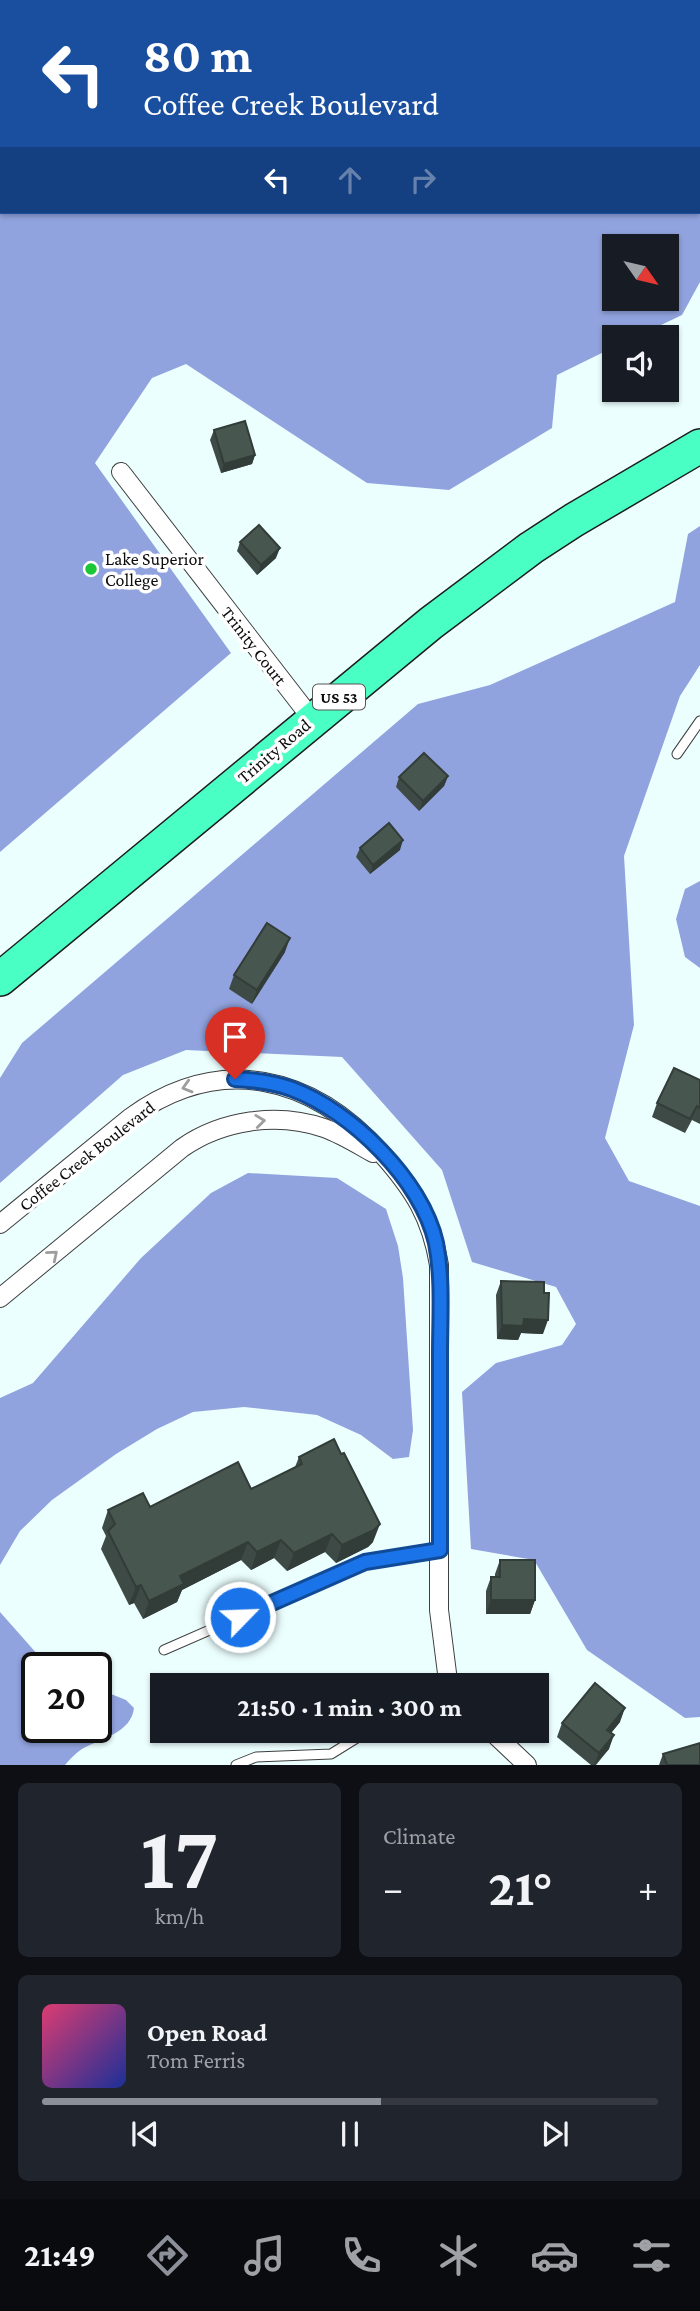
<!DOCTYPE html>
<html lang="en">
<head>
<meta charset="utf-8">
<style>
	body { margin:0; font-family:"Crimson Pro",serif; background:#20242c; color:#f1f3f6; height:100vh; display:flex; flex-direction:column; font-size:26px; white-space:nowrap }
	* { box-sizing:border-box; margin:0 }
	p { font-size:23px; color:#9ea1a6 }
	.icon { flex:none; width:38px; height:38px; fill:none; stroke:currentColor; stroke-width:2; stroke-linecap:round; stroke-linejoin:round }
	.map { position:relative; height:1765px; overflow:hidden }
	.details { display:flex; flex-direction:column; gap:18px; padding:18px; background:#0d0f14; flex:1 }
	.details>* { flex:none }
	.top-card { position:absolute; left:0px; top:0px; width:700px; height:214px; box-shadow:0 2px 5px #0004; background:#1a4fa0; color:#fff; overflow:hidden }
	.needle { width:46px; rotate:124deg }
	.fabs { position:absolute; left:602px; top:234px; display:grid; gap:14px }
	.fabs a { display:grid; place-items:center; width:77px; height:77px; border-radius:0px; background:#171b24; box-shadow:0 2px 5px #0004; font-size:35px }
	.speed { position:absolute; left:21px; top:1652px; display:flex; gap:14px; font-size:35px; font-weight:700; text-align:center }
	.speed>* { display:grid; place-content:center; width:91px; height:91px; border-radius:50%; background:#171b24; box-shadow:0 2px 5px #0004; line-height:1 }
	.speed .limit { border:4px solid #111; border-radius:10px; background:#fff; color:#111 }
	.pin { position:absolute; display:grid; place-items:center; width:60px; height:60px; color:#fff; margin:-72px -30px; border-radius:50% 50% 50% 0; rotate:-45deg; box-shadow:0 0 7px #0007 }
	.pin .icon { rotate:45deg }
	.me { position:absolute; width:77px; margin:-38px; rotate:66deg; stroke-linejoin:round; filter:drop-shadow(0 0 5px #0008) }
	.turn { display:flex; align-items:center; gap:24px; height:147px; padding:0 28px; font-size:32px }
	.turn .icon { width:91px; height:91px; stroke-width:2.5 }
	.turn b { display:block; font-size:49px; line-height:60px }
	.lanes { display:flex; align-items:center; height:66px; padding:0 28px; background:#0003; justify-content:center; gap:35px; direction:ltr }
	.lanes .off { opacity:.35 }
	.big { font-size:52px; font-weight:700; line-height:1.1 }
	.details .tile { flex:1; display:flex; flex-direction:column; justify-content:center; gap:10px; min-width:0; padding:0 24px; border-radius:10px; background:#20242c }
	.details .dial { align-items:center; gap:0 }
	.dial b { font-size:91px; line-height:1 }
	.song { display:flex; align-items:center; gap:21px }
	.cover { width:84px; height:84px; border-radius:10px; background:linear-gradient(135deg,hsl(340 70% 55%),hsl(230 70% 35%)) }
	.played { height:7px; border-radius:4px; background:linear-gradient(90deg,#8c9099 55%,#363941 55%) }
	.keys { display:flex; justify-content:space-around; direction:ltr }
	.heat { display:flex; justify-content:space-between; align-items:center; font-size:38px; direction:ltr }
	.details .tiles { flex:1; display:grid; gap:18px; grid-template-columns:1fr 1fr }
	.tile:last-child { grid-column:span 2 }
	.trip { position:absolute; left:150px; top:1673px; width:399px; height:70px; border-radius:0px; background:#171b24; box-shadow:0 2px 5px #0004; font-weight:700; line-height:70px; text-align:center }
	.dock { display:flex; height:112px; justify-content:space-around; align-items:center; background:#090b0e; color:#9ea1a6 }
	.dock .icon { width:49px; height:49px }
	.dock .current { color:#8c9099 }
	.dock b { font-size:32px; color:#f1f3f6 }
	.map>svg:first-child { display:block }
	.forest { fill:#91a3de; fill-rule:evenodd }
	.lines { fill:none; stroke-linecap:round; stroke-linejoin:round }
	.stream { stroke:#d72e70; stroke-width:5 }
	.lane-casing { stroke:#3f3f3f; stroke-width:11 }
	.street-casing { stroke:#3f3f3f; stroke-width:20 }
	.highway-casing { stroke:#1d1d1d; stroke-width:36 }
	.lane { stroke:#fff; stroke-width:9 }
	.street { stroke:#fff; stroke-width:18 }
	.highway { stroke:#4affc3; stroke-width:33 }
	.wall { fill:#3e4a45 }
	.shaded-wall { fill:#323c38 }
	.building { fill:#485650; stroke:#323c38; stroke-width:2 }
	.oneway { stroke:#9e9e9e }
	.route-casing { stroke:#114b97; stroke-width:18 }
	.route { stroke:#1a73e8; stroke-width:12 }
	.poi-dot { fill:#1bc637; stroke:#fff; stroke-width:2.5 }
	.labels { text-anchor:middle; stroke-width:7; stroke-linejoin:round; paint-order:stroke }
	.shield { fill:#fff; stroke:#555; stroke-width:2 }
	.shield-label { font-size:16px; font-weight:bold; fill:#0c0c0c }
	.poi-label { font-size:18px; fill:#0c0c0c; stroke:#fff; text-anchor:start }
	.street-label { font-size:18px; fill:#0c0c0c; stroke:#fff }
</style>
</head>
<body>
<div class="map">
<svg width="700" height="1765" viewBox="0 0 700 1765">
	<rect width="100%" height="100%" fill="#ecffff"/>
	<g class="forest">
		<path d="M0,0h700v282l-18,33 -48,23h-20v9l-57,28 -5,53 -103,62 -82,-7 -181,-119 -34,14 -57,85 136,190 -231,199zM2,2h696v210h-696zM614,247h53v52h-53z"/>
		<path d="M700,526v139l-20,31 -56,160 10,169 -29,113 24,43 71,25v511l-15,1 -98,-68 -53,-90 -63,-11 -9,-157 34,-29 66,-18 14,-21 -20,-37 -84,-25 -30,-92 -100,-113 -156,-7 -63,25 -123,108v-105l22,-35 396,-339 72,-19 185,-83 13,-68z"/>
		<path d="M700,881v87l-15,-11 -9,-38 9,-30z"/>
		<path d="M248,1173l89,5 49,31 12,37 5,32 10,152 -4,27 -16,2 -32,-24 -44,-20 -73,-8 -51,5 -36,17 -41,25 -64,46 -32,31 -20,34v-167l33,-15 108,-125 70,-65z"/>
		<path d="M0,1612l46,52 8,4h-17v59h59v-39l30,12 8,8c-3,25 -32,30 -52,41 -6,4 -12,10 -17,16h-65z"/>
	</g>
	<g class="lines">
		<path class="stream" d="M0,2l1,-2"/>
		<defs>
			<g id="lane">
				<path d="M677,754l23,-33"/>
				<path d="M164,1650l201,-88 75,-12"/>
				<path d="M236,1765l20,-8 75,-3 37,-23"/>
			</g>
			<g id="street">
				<path d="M121,472l191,247"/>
				<path d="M0,1224l131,-107c89,-64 181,-42 251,37 32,36 49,63 57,111v345l9,71 4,4"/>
				<path d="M0,1298l182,-150c40,-28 95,-36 142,-20 17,6 33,16 49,25"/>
				<path d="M491,1731l36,34"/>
			</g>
			<path id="highway" d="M0,979l431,-356 100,-75 43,-28 126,-74"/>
		</defs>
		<use href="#lane" class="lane-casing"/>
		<use href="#street" class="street-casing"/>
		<use href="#highway" class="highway-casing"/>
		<use href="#lane" class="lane"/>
		<use href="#street" class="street"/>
		<use href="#highway" class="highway"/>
	</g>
	<g class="wall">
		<path d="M214,430l41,25 -3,9 -31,9 -11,-33z"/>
		<path d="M240,542l36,16 -19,17 -20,-24z"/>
		<path d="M448,776l-4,10 -25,25 -23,-24 3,-10z"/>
		<path d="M360,848l40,2 -30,24 -14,-17z"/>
		<path d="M285,952l-33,52 -23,-15 5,-14z"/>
		<path d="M700,1080v44l-8,-4 -7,13 -33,-16 5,-14z"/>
		<path d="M501,1281l42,53 -22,-1 -3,7 -21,-1 -1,-44z"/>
		<path d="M299,1457l74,85 -5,5 -32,16 -11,-11 -38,19 -13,-13 -23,12 -10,-10 -59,30 -5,12 -34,17 -9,-16 -5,2 -28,-56 5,-13 -4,-8 6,-18 42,-3 101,-18 44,-22z"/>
		<path d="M500,1560l35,40 -5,14h-44v-23l5,-14h4v-3z"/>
		<path d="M620,1722l-9,11 -2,16 -13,16h-5l-34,-28 5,-14z"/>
		<path d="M663,1754l37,11h-41z"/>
	</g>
	<g class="shaded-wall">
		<path d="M255,455l-3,9 -31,9 3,-9z"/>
		<path d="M280,548l-4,10 -19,17 4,-10z"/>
		<path d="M448,776l-4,10 -25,25 4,-10z"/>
		<path d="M403,840l-3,10 -30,24 3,-9z"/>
		<path d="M290,938l-5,14 -33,52 5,-14z"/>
		<path d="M524,1319l24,1 -5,14 -22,-1 -3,7 -21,-1 5,-14z"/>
		<path d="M380,1524l-7,18 -5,5 -32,16 6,-18z"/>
		<path d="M332,1534l-7,18 -38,19 7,-18z"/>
		<path d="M281,1540l-7,18 -23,12 6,-18z"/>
		<path d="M248,1542l-7,18 -59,30 -5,12 -34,17 6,-18 31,-25z"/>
		<path d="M141,1585l-7,18 -5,2 7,-18z"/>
		<path d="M491,1600h44l-5,14h-44z"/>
		<path d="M625,1708l-5,14 -18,22 5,-14z"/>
		<path d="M614,1735l-5,14 -15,16 5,-12z"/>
	</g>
	<g class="building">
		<path d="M245,421l10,34 -31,9 -10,-34z"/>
		<path d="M259,525l21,23 -19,17 -21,-23z"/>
		<path d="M424,753l24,23 -25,25 -24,-24z"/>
		<path d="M389,823l14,17 -30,25 -13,-17z"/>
		<path d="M267,923l23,15 -33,52 -23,-15z"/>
		<path d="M674,1068l26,12v28l-3,-2 -7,13 -33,-16z"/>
		<path d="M501,1281l43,1v11h5l-1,27 -24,-1 -1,7 -21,-1z"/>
		<path d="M334,1439l7,15 3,-1 36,71 -6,6 -32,15 -10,-11 -38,19 -13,-13 -24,12 -9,-10 -68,34 4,8 -35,17 -8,-16 -5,2 -28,-56 7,-7 -7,-14 35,-17 7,14 88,-45 13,27 51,-25 -3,-7z"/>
		<path d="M500,1560h35v40h-44v-23h9z"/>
		<path d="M595,1683l30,25 -18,22 7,5 -15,18 -37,-30z"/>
		<path d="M700,1743v22h-33l-4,-11z"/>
	</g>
	<defs><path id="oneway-chevron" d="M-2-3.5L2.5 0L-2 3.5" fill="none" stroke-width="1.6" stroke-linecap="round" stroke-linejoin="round" transform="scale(1.75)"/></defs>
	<g class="oneway">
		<use href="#oneway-chevron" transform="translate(187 1087) rotate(164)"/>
		<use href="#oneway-chevron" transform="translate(260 1121) rotate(-7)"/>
		<use href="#oneway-chevron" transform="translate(53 1255) rotate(-40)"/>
	</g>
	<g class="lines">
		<defs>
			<path id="route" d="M235,1079c19,1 38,3 57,10 59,22 130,91 144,154 7,36 4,75 4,111 0,65 0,131 0,196l-75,12 -125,55"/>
		</defs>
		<use href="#route" class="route-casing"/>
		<use href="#route" class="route"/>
	</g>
	<circle class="poi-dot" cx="91" cy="569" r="7"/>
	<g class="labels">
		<rect class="shield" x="313" y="684.5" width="52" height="25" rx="5"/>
		<g class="shield-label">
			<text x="339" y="703">US 53</text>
		</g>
		<g class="poi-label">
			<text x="105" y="565">Lake Superior<tspan x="105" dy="21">College</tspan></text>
		</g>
		<g class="street-label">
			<text transform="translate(254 646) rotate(52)" y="6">Trinity Court</text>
			<text transform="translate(274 751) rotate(-40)" y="6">Trinity Road</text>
			<text transform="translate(87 1156) rotate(-38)" y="6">Coffee Creek Boulevard</text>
		</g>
	</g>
</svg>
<div class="fabs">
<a><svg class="needle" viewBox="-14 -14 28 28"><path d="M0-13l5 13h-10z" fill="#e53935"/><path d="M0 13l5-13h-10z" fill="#9ea1a6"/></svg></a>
<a><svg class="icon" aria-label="sound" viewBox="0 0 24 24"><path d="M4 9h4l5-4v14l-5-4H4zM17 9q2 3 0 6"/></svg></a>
</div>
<div class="speed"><div class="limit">20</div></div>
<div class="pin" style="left:235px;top:1079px;background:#d93025"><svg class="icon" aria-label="arrive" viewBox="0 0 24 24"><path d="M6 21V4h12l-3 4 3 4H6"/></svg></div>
<svg class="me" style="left:240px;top:1617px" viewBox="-20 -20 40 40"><circle r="17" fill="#1a73e8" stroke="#fff" stroke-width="3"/><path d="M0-11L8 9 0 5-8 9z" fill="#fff"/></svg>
<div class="trip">21:50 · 1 min · 300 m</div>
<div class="top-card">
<div class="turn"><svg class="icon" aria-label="left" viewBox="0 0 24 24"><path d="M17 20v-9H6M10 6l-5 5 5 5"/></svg><div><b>80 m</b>Coffee Creek Boulevard</div></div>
<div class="lanes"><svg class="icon" aria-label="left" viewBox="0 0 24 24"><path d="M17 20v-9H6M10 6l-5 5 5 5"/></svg><svg class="icon off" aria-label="ahead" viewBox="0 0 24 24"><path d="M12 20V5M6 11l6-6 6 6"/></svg><svg class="icon off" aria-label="right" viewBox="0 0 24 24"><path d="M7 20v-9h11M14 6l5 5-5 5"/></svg></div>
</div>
</div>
<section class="details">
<div class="tiles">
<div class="tile dial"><b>17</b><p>km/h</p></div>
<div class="tile"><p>Climate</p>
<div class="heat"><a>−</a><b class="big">21°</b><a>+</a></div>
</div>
<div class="tile">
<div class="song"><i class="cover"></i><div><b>Open Road</b><p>Tom Ferris</p></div></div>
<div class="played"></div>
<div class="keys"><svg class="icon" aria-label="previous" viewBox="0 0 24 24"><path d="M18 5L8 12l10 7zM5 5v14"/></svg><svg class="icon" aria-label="pause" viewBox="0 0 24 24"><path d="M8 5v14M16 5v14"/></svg><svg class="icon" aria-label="next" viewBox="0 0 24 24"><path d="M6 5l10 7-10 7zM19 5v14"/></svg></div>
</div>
</div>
</section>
<nav class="dock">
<b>21:49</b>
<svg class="icon current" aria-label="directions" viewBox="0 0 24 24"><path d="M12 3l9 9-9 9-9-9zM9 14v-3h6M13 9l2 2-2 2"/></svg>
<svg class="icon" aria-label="music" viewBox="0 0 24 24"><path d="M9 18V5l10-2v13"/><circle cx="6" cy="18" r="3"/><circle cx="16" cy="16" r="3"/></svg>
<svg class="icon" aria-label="phone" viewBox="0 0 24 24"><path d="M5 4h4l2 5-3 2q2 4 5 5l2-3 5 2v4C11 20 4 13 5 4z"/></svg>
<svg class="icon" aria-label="climate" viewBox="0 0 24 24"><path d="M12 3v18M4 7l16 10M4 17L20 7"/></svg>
<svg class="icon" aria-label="car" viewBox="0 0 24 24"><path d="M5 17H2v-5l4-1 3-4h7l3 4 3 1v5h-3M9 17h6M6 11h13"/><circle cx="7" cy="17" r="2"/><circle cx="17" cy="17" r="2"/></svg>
<svg class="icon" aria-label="filters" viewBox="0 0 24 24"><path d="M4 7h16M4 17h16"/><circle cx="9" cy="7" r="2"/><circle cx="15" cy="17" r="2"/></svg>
</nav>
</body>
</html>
